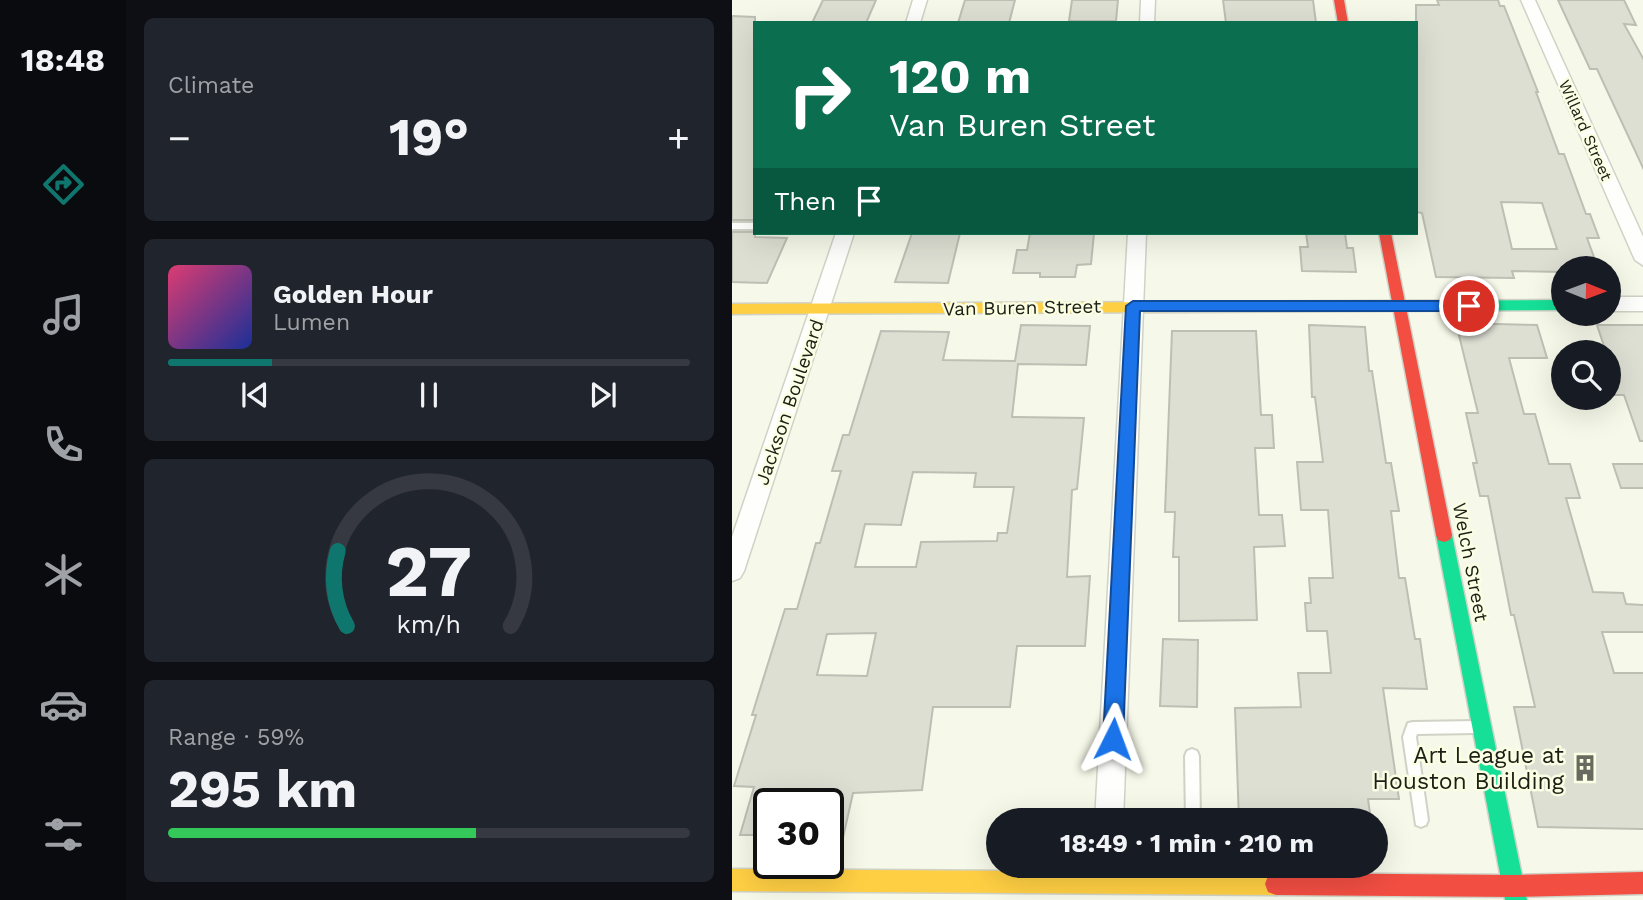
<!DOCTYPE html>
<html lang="en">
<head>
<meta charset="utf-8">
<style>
	body { margin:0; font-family:"Work Sans",sans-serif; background:#20242c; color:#f1f3f6; height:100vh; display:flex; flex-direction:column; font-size:26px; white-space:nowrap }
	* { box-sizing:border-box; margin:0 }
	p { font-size:23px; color:#9ea1a6 }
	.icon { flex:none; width:38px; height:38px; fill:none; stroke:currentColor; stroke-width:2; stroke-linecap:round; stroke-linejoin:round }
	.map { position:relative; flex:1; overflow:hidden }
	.details { display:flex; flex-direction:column; gap:18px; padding:18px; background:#0d0f14; width:606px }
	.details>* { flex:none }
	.guide { position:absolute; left:21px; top:21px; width:665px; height:214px; border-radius:0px; box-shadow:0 7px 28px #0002; background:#0b6e4f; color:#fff; overflow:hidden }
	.needle { width:46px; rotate:91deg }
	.controls { position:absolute; left:819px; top:256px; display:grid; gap:14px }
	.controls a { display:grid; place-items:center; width:70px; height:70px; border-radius:50%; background:#171b24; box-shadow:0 7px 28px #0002; font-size:35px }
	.speed { position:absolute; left:21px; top:788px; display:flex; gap:14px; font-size:35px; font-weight:700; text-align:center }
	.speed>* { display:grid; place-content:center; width:91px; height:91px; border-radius:50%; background:#171b24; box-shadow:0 7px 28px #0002; line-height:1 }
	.speed .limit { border:4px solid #111; border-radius:10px; background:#fff; color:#111 }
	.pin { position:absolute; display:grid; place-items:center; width:60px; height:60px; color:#fff; margin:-30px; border:4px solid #fff; border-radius:50%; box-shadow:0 2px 7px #0007 }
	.me { position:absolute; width:77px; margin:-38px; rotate:3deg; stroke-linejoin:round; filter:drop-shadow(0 0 5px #0008) }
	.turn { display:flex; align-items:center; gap:24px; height:147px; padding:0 21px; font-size:32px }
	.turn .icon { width:91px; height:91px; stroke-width:2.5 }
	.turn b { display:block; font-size:49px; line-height:60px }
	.then { display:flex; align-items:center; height:66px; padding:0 21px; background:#0003; gap:14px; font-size:26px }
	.big { font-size:52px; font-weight:700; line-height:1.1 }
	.details .card { flex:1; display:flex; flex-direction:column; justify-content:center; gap:10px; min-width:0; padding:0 24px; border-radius:10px; background:#20242c }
	.details .dial { align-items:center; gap:0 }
	.dial svg { height:182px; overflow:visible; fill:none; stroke:#363941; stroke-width:7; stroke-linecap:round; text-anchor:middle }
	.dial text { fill:#f1f3f6; stroke:none }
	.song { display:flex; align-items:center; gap:21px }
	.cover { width:84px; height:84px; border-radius:10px; background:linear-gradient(135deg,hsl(340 70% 55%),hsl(230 70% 35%)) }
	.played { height:7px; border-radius:4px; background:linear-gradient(90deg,#0f766e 20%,#363941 20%) }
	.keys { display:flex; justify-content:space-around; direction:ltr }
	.heat { display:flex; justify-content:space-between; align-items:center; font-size:38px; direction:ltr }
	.charge { height:10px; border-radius:5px; background:linear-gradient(90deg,#34c759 59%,#363941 0) }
	.trip { position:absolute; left:254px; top:808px; width:402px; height:70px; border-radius:35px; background:#171b24; box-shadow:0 7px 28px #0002; font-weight:700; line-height:70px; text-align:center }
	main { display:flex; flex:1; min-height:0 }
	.menu { display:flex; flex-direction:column; width:126px; justify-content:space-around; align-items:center; background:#090b0e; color:#9ea1a6 }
	.menu .icon { width:49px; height:49px }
	.menu .selected { color:#0f766e }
	.menu b { font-size:32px; color:#f1f3f6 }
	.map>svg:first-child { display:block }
	.building { fill:#dddfd3; stroke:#bdbfb4; stroke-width:2; fill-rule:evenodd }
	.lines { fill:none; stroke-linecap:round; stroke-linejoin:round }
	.lane-casing { stroke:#d0d2c6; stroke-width:4 }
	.street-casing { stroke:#d0d2c6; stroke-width:3 }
	.fast-casing { stroke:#d0d2c6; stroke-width:3 }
	.slow-casing { stroke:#d0d2c6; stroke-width:3 }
	.jam-casing { stroke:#d0d2c6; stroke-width:3 }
	.lane { fill:#fefefc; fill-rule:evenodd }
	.street { fill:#fefefc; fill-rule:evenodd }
	.fast { fill:#16e098; fill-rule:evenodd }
	.slow { fill:#ffcf43; fill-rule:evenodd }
	.jam { fill:#f24e42; fill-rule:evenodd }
	.route { fill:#1a73e8; stroke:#114b97; stroke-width:2 }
	.labels { text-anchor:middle; stroke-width:5; stroke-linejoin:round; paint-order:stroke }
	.far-street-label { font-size:16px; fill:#1d1e15; stroke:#fafee3 }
	.street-label { font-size:19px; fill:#1d1e15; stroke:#fafee3 }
	.near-poi-label { font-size:23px; fill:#1d1e15; stroke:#fafee3; text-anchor:end }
</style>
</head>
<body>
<main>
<nav class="menu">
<b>18:48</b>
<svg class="icon selected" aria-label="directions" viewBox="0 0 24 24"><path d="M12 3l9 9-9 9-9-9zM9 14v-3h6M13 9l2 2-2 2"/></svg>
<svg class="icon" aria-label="music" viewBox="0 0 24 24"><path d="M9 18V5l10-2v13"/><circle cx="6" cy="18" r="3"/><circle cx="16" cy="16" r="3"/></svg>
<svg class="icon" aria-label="phone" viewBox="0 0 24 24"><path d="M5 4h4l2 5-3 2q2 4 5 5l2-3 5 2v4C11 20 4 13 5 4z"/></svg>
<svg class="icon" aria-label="climate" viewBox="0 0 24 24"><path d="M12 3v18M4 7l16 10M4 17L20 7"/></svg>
<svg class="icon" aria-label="car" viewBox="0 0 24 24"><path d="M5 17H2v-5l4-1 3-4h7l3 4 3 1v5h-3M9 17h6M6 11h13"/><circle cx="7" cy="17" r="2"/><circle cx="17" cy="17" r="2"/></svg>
<svg class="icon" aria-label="filters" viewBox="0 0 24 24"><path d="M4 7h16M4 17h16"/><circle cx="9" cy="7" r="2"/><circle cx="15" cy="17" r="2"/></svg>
</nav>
<section class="details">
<div class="card"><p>Climate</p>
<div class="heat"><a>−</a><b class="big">19°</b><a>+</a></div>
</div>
<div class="card">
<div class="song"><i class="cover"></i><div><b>Golden Hour</b><p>Lumen</p></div></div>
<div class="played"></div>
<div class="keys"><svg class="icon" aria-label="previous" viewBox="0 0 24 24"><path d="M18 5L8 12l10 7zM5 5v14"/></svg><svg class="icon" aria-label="pause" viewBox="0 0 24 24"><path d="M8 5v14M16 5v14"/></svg><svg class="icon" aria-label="next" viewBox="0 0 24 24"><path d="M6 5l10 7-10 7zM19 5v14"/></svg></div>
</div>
<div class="card dial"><svg viewBox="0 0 100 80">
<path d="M14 69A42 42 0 1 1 86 69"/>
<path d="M14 69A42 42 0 0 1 10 36" stroke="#0f766e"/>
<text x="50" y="56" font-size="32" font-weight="700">27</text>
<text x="50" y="72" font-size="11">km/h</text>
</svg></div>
<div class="card"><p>Range · 59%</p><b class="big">295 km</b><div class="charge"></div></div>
</section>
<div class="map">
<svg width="912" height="900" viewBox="0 0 912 900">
	<rect width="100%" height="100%" fill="#f6f8e9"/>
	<g class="building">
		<path d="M91,0h53l-10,23h-54z"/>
		<path d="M233,0h50l-6,23h-51z"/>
		<path d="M340,0h46l-2,21h-47z"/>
		<path d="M491,0h90l3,23h-90z"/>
		<path d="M705,0h61l2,6h4l34,86h-2l23,62h5l22,60h4l9,24h-12l11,30 -35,-1v5l-51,-1 2,7 -78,-1 -14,-64 -6,-1v-207h23zM769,202l41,1 15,46h-45z"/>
		<path d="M826,0h66l12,25 -12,-1 20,36v110l-47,-101h-7z"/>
		<path d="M0,16l23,1v203h-23z"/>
		<path d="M0,232h23v5l32,1 -20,45 -35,-1z"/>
		<path d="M180,233h48l-12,50 -53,-1z"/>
		<path d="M298,233h64l-3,31 -14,1 -2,12h-35v-4h-27l4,-23h10z"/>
		<path d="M574,233h39l2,15h6l3,24 -54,-1 -2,-24h8z"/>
		<path d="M724,323l81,2 10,33h-38l15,56h11l14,50h21l10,34h-14l27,94 30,1 3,11 18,1v27h-42l12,41h30v156l-106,-2 -24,-120h21l-21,-92h-3l-23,-119h-8l-7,-33h4l-11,-50h12z"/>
		<path d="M289,325l69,1 -4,39 -68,-1 -6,53 72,1 -7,71 -5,1 -5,87 23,-1 -5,70h-68l-7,61h-77l-11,83 -69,3 -15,67h-10v-57h-59v32h-29l14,-48 -20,-1 22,-71h-4l33,-106h12l19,-66h4l21,-72h-9l11,-36h6l32,-104 68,1 -6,28 72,1zM181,472l63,1 -2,14h40l-7,46h-9l-1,8 -76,1 -5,25h-61l10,-43 36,1zM144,633l-9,43 -50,-1 10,-41z"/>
		<path d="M577,325l56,2 4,44h3l14,92h5l8,48h-8l8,67h6l10,61h5l7,50 -44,-1 16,111h-31l3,22h-132l-4,-113 66,-1 -3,-34h33l-4,-42h-20l-2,-28h6l-2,-25h24l-5,-68h-27l-4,-48h26l-8,-65h-3z"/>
		<path d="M865,325h47v116h-4l-16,-46h-15v-43h-3z"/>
		<path d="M440,331h84l5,84h11l2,33h-19l4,67h23l3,31 -31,1 3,73 -78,1v-64h-6l2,-45h-10z"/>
		<path d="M881,464h31v24h-23z"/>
		<path d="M431,639l35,1 -1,67 -37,-1z"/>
	</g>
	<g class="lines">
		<defs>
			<g id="lane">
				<rect x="0" y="223" width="23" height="6"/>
				<path d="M744,721l5,1 1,5 -1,5 -5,1 -59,1 -1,3 12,83 -2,5 -5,2 -5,-2 -13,-88 5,-14 5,-1z"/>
				<path d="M460,749l5,2 2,5 1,65h-14l-1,-65 2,-5z"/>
			</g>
			<g id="street">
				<path d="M181,0h14l-7,23h-14z"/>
				<path d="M409,0h14l-1,23h-14z"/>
				<path d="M789,0h14l109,239v27l-9,-6z"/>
				<path d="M104,233h18l-110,338 -4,7 -8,3v-44z"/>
				<path d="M396,233h18l-23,588h-28z"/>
				<rect x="877" y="297" width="35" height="14"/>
			</g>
			<g id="fast">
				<path d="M831,300v10l-377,2 -7,-5 7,-5z"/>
				<path d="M712,528l6,2 2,5 75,365h-22l-69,-365 2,-5z"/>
			</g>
			<g id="slow">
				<path d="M454,302l7,5 -7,5 -454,2v-10z"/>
				<path d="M0,869l544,4 8,3 3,8 -3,8 -8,3 -544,-4z"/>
			</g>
			<g id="jam">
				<path d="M602,0h10l4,23h-10z"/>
				<path d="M647,233h12l61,302 -2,5 -6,2 -6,-2 -2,-5z"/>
				<path d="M912,872v22l-130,3 -238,-2 -8,-3 -3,-8 3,-8 8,-3 238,2z"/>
			</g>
		</defs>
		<use href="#lane" class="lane-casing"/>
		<use href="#street" class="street-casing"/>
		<use href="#fast" class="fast-casing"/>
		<use href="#slow" class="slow-casing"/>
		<use href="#jam" class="jam-casing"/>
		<use href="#lane" class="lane"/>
		<use href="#street" class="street"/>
		<use href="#fast" class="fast"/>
		<use href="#slow" class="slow"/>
		<use href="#jam" class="jam"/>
	</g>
	<path class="route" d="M401,301h336l7,5 -7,5h-329l-17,428 -3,7 -7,3 -7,-3 -3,-7 23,-433z"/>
	<defs>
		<symbol id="building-bare" viewBox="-9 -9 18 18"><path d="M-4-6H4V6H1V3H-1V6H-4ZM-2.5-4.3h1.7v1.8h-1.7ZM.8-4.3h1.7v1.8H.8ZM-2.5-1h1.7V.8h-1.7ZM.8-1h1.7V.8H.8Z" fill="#696a5f" stroke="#fafee3" stroke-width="2.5" paint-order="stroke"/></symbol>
	</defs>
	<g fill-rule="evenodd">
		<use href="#building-bare" x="834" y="749" width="38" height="38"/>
	</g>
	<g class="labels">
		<g class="far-street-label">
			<text transform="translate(854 130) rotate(66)" y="6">Willard Street</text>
		</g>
		<g class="street-label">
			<text transform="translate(290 307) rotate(-1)" y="7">Van Buren Street</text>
			<text transform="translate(57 402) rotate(-71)" y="7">Jackson Boulevard</text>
			<text transform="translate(739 562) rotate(79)" y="7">Welch Street</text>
		</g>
		<g class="near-poi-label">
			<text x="832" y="763">Art League at<tspan x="832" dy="26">Houston Building</tspan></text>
		</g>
	</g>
</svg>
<div class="controls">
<a><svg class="needle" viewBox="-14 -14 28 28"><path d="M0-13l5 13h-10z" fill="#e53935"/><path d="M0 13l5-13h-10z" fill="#9ea1a6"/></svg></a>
<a><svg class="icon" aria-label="search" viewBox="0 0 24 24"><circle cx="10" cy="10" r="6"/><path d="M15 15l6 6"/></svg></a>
</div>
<div class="speed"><div class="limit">30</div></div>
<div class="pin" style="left:737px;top:306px;background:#d93025"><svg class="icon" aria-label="arrive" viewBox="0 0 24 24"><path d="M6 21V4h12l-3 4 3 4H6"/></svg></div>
<svg class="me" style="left:381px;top:739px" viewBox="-20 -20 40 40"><path d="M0-17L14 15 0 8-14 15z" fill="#1a73e8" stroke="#fff" stroke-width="4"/></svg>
<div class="trip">18:49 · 1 min · 210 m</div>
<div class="guide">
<div class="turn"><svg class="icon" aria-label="right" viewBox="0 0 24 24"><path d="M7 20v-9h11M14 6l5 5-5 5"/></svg><div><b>120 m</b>Van Buren Street</div></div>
<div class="then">Then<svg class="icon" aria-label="arrive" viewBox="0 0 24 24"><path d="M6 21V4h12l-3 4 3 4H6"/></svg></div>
</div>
</div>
</main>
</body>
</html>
